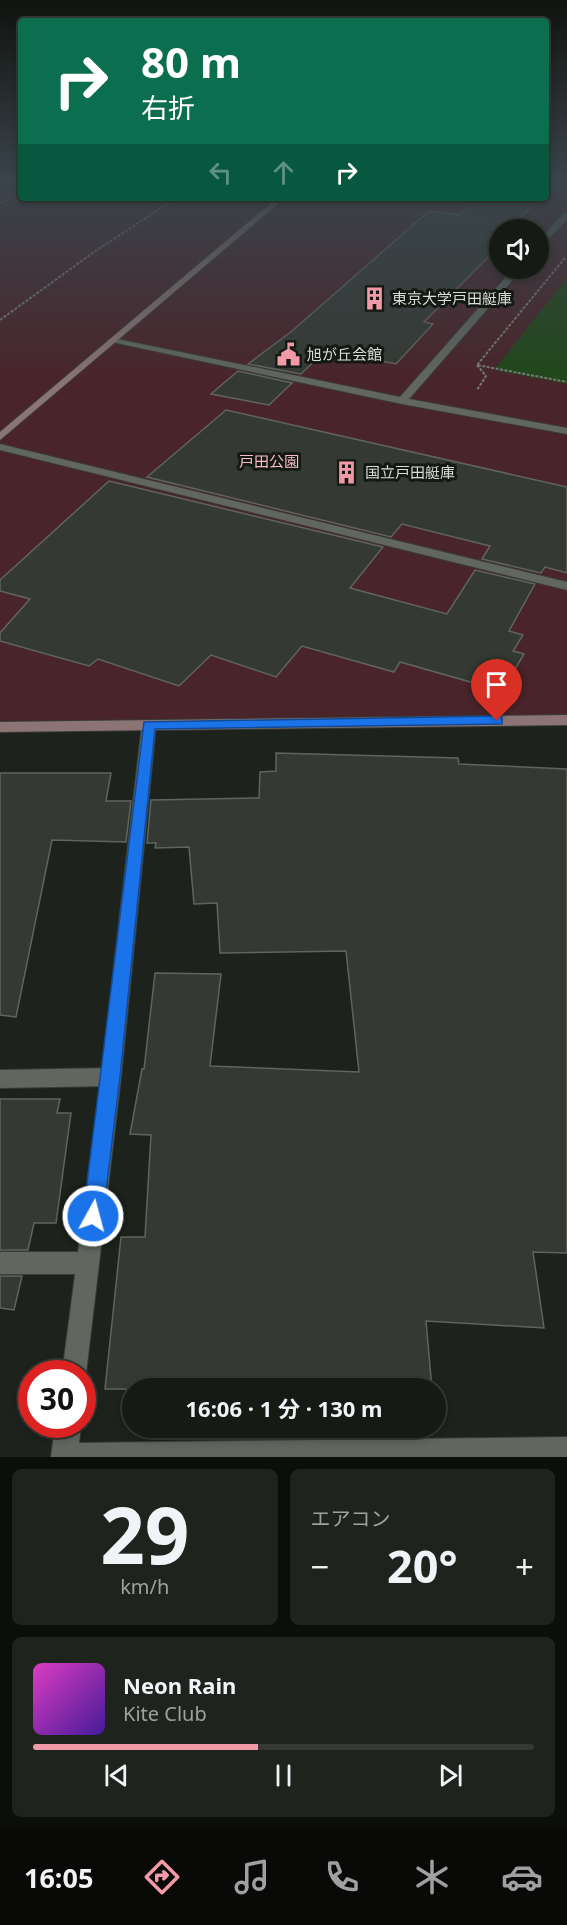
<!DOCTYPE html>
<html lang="ja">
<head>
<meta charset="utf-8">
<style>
	body { margin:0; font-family:"Noto Sans","Noto Sans JP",sans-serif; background:#1f231e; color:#f1f3f6; height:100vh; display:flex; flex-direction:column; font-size:22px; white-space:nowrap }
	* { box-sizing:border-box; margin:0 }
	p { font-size:20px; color:#9ea1a0 }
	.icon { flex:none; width:33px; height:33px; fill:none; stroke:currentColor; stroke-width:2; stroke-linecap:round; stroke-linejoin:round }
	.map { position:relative; height:1457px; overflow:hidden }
	.drawer { display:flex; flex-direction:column; gap:12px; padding:12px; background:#0c0e0c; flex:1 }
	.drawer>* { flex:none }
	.top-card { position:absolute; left:18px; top:18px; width:531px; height:183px; border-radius:6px; box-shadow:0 3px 9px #0003,0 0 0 2px #353834; background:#0b6e4f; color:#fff; overflow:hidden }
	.buttons { position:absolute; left:489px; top:219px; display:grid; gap:12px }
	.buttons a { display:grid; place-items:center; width:60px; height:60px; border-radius:50%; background:#161a15; box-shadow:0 3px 9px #0003,0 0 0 2px #353834; font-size:30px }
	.speed { position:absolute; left:18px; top:1360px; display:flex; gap:12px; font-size:30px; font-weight:700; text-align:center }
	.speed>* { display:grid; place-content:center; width:78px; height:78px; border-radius:50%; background:#161a15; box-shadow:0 3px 9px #0003,0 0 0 2px #353834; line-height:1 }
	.speed .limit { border:9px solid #d22; background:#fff; color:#111 }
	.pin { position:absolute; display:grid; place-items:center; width:51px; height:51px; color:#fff; margin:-62px -26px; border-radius:50% 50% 50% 0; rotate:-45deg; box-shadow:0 0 6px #0007 }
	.pin .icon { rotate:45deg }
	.me { position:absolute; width:66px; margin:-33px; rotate:7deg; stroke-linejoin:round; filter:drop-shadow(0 0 4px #0008) }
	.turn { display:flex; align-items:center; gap:21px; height:126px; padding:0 24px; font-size:27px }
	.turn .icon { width:78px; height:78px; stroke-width:2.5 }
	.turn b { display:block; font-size:42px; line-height:51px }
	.lanes { display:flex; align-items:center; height:57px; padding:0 24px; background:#0003; justify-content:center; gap:30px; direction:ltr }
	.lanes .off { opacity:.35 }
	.big { font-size:45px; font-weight:700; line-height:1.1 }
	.drawer .tile { flex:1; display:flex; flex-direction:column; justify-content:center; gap:9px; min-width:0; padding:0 21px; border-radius:9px; background:#1f231e }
	.drawer .dial { align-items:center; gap:0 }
	.dial b { font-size:78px; line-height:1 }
	.song { display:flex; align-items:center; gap:18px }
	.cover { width:72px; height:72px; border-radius:9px; background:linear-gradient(135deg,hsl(310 70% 55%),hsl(260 70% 35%)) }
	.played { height:6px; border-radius:3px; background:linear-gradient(90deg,#f39aa8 45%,#353834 45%) }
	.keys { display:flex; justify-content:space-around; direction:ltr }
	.heat { display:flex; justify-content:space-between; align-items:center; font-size:33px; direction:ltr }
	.drawer .tiles { flex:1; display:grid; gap:12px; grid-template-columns:1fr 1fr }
	.tile:last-child { grid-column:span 2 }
	.trip { position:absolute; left:122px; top:1378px; width:324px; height:60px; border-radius:30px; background:#161a15; box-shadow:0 3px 9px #0003,0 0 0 2px #353834; font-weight:700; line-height:60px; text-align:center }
	.tabs { display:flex; height:96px; justify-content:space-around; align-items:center; background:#090a08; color:#9ea1a0 }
	.tabs .icon { width:42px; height:42px }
	.tabs .on { color:#f39aa8 }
	.tabs b { font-size:27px; color:#f1f3f6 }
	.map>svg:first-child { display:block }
	.green { fill:#49242a; fill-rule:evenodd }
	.water { fill:#204719 }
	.building { fill:#343933; stroke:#5f655e; stroke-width:1.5 }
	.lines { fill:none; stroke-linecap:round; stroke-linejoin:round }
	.lane-casing { stroke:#393d39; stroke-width:2 }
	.street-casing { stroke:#393d39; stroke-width:2 }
	.secondary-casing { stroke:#393d39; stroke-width:2 }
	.path { stroke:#787c77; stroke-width:2; stroke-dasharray:3 1.5; stroke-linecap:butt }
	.lane { fill:#61665f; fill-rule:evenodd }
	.street { fill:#61665f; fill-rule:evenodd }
	.secondary { fill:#8c7474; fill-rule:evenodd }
	.route { fill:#1a73e8; stroke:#114b97; stroke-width:1.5 }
	.labels { text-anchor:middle; stroke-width:6; stroke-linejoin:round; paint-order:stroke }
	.far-poi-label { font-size:15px; fill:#d9dcd8; stroke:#141913; text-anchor:start }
	.far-park-label { font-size:15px; fill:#f9bdc6; stroke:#141913 }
</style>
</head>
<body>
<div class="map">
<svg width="567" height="1457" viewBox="0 0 567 1457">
	<rect width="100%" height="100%" fill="#1d221c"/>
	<path class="green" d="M0,181h21v17h525v-17h21v542l-567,5zM500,230h38v38h-38z"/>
	<path class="water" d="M567,278v106l-73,-14z"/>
	<g class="building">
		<path d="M478,198h62l-25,25 5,1 -5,6h-15v15l-76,77 9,2 -37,40 -70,-14 -25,24 -53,-10 44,-33 137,-120 30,4z"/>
		<path d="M238,371l54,12 -23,22 -58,-11z"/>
		<path d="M226,410l341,77v86l-22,-6 -4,6 -59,-14 8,-13 -88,-22 -11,13 -244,-60z"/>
		<path d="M109,481l274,66 -33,41 97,26 28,-44 60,14 -26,47 14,4 -10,16 11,3 -22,37 -102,-29 -6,10 -92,-26 -26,31 -65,-22 -32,31 -81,-27 -9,7 -89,-25v-8l30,-34 -30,-8v-11z"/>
		<path d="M276,753l182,5 1,6 108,5v484l-34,-1 11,76 -118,-7 6,68h-327l16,-152h24l6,-102 -21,-1 12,-65h2l11,-96 66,1 -11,92 149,6 -13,-121 -126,2 -3,-50 -23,1 -5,-57 -34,1 1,-5h-9l4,-43 108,-2 1,-26 16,-1z"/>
		<path d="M0,773h111l-5,28h25l-5,41 -74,-2 -36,177 -16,-2z"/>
		<path d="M0,1099h60l-3,14h14l-15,110h-22l-6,27h-28z"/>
		<path d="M0,1276h22l-8,34 -14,-2z"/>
	</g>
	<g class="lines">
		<defs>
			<g id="lane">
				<path d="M564,213h3v7l-29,29v-7z"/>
				<path d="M514,268h9l-114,131 158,29v6l-165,-30 -295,-63 5,-3 288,59z"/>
				<path d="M111,1068l7,3 3,6 -3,6 -7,3 -111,2v-18z"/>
				<path d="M0,1252h87l8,3 3,8 -3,8 -8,3h-87z"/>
			</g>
			<g id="street">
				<path d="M0,444l567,138v8l-567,-140z"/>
				<path d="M149,720l7,5 -35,352 -35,297 -4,9v-9h-20l39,-297 41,-352z"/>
				<path d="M55,1425h26l-2,18 488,-6v20h-516z"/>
			</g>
			<g id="secondary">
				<path d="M277,198h8l-285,242v-8z"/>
				<path d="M567,715v10l-567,7v-10z"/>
			</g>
		</defs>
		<use href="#lane" class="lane-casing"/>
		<use href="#street" class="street-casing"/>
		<use href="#secondary" class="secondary-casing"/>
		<g class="path">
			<path d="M0,203l21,-11"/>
			<path d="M565,258l-88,107 90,17"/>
			<path d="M0,320l94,-68 82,-54"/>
			<path d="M477,365l9,11 -9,14"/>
		</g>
		<use href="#lane" class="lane"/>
		<use href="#street" class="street"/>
		<use href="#secondary" class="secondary"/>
	</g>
	<linearGradient id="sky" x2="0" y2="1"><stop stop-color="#10130f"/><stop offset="0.47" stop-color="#3a444b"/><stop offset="1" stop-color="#3a444b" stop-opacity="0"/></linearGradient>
	<rect width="567" height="385" fill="url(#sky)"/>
	<path class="route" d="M497,716l5,1v7l-347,5 -35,348 -17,139 -3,7 -7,3 -7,-3 -3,-7 61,-494z"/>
	<defs>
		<symbol id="building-bare" viewBox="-9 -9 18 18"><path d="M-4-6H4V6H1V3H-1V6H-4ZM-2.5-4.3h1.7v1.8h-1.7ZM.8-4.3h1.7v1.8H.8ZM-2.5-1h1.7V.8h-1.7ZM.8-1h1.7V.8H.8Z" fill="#f39aa8" stroke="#141913" stroke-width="2.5" paint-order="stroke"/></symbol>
		<symbol id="civic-bare" viewBox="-9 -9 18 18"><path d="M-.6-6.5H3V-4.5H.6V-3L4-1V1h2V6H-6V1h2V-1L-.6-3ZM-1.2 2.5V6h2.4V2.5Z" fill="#f39aa8" stroke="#141913" stroke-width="2.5" paint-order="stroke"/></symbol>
	</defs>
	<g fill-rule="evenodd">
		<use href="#building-bare" x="358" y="282" width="33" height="33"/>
		<use href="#civic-bare" x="272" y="338" width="33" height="33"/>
		<use href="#building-bare" x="330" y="456" width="33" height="33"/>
	</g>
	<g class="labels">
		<g class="far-poi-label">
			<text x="392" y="304">東京大学戸田艇庫</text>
			<text x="307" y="360">旭が丘会館</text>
			<text x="365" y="478">国立戸田艇庫</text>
		</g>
		<g class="far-park-label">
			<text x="269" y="467">戸田公園</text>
		</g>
	</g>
</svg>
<div class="buttons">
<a><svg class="icon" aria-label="sound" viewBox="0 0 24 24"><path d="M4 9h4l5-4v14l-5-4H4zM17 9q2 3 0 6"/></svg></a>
</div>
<div class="speed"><div class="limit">30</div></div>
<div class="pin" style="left:497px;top:721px;background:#d93025"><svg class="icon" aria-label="arrive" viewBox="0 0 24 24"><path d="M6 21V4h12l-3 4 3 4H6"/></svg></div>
<svg class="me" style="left:93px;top:1216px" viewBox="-20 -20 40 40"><circle r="17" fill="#1a73e8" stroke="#fff" stroke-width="3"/><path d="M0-11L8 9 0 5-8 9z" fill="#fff"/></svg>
<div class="trip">16:06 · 1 分 · 130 m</div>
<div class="top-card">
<div class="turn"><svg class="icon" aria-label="right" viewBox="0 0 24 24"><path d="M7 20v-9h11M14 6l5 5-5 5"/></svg><div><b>80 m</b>右折</div></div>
<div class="lanes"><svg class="icon off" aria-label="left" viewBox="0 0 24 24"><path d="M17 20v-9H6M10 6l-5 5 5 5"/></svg><svg class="icon off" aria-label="ahead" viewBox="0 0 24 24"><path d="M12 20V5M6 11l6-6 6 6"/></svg><svg class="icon" aria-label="right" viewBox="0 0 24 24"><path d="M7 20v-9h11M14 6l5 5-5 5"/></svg></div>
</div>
</div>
<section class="drawer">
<div class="tiles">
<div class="tile dial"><b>29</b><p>km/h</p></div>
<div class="tile"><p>エアコン</p>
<div class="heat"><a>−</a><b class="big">20°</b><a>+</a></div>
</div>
<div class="tile">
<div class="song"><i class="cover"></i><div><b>Neon Rain</b><p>Kite Club</p></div></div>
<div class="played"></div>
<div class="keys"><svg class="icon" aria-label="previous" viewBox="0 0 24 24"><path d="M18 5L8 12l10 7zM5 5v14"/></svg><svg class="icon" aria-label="pause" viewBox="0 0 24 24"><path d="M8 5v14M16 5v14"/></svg><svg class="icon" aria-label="next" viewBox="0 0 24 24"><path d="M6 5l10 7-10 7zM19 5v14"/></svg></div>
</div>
</div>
</section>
<nav class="tabs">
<b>16:05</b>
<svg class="icon on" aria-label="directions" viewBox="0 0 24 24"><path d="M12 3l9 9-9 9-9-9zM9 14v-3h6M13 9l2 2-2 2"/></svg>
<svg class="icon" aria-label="music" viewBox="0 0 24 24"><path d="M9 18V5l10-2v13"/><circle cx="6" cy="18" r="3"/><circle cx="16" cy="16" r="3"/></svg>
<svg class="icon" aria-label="phone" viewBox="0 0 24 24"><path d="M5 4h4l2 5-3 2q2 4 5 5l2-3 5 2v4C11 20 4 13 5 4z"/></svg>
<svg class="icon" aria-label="climate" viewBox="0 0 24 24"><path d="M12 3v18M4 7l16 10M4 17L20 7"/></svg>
<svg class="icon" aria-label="car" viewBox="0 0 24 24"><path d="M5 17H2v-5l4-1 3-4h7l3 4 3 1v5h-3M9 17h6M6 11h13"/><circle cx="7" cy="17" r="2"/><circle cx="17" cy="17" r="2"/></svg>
</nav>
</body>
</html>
